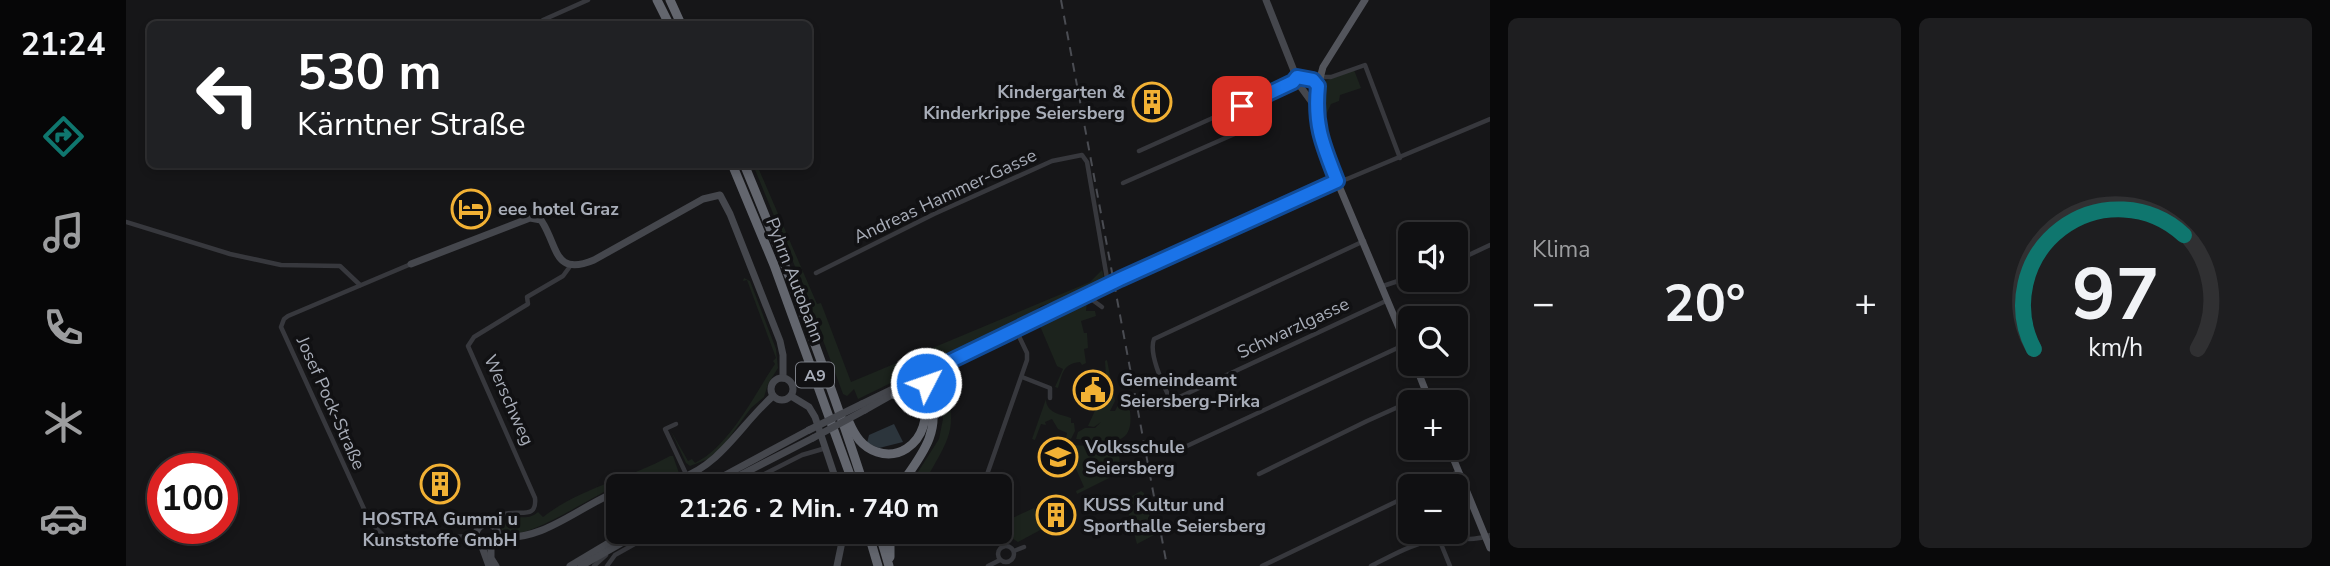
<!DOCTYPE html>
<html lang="de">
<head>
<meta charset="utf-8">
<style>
	body { margin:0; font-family:"Nunito Sans",sans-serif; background:#1e1e20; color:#f1f3f6; height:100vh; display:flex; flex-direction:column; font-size:26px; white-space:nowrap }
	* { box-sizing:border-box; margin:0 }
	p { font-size:23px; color:#9c9d9f }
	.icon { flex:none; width:38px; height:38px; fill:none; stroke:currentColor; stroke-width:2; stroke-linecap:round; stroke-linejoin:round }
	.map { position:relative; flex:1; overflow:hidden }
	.details { display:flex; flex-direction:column; gap:18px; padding:18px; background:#09090a; width:840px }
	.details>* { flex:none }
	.hud { position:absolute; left:21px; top:21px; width:665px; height:147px; border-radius:10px; box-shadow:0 4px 10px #0003,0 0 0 2px #303032; background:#202124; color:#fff; overflow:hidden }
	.tools { position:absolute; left:1272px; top:222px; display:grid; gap:14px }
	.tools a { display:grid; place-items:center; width:70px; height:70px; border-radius:10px; background:#101012; box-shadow:0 4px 10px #0003,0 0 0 2px #303032; font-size:35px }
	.speed { position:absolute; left:21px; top:453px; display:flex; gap:14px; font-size:35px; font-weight:700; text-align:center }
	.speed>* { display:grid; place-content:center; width:91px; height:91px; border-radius:50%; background:#101012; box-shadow:0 4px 10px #0003,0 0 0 2px #303032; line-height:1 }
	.speed .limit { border:10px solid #d22; background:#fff; color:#111 }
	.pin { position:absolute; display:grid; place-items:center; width:60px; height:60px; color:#fff; margin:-30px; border-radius:14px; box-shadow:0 4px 10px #0006 }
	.me { position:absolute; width:77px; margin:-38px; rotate:49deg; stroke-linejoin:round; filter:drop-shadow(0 0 5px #0008) }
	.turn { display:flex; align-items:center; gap:24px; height:147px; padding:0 35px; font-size:32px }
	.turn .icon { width:91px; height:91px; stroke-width:2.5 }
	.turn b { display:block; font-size:49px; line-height:60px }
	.big { font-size:52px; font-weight:700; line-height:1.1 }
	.details .tile { flex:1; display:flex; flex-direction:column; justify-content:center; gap:10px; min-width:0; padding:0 24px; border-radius:10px; background:#1e1e20 }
	.details .dial { align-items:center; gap:0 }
	.dial svg { height:182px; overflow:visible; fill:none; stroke:#303032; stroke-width:7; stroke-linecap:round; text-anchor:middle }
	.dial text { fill:#f1f3f6; stroke:none }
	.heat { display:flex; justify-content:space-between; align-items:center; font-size:38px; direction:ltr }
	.details .tiles { flex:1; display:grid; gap:18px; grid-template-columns:repeat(2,1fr) }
	.trip { position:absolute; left:480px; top:474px; width:406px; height:70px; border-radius:10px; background:#101012; box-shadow:0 4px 10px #0003,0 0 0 2px #303032; font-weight:700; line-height:70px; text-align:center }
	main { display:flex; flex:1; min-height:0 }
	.dock { display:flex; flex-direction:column; width:126px; justify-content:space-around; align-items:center; background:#060607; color:#9c9d9f }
	.dock .icon { width:49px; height:49px }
	.dock .current { color:#0f766e }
	.dock b { font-size:32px; color:#f1f3f6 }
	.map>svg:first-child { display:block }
	.green { fill:#1c231d }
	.water { fill:#2c353c }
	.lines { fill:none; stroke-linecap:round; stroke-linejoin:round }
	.street { stroke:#37383d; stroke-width:4.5 }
	.secondary { stroke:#45474d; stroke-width:7 }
	.primary { stroke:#53555c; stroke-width:7 }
	.highway { stroke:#63666e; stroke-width:9 }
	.rail { stroke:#4a4c52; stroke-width:2; stroke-dasharray:9 7; stroke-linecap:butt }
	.secondary-bridge { stroke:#45474d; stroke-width:7 }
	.route-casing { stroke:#114b97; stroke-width:18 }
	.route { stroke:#1a73e8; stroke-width:12 }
	.labels { text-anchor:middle; stroke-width:7; stroke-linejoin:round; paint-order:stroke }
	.shield { fill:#111113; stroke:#7b7e86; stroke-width:2 }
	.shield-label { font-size:16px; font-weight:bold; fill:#a8adb8 }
	.poi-label { font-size:18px; font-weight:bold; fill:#a8adb8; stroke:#111113; text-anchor:start }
	.street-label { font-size:18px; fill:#a8adb8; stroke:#111113 }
</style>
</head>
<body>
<main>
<nav class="dock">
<b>21:24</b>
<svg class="icon current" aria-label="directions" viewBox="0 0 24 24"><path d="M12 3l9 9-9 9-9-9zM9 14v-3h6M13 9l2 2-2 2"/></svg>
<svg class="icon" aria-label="music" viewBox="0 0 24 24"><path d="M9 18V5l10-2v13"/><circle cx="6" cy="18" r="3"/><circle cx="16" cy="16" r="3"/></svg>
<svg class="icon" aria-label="phone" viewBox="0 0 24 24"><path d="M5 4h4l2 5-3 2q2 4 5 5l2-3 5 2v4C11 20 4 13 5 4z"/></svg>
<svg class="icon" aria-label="climate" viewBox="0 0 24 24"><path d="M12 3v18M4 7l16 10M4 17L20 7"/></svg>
<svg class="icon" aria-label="car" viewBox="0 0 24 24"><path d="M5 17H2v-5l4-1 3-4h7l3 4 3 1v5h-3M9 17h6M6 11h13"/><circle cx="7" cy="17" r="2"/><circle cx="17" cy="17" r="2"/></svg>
</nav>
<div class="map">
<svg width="1364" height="566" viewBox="0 0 1364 566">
	<rect width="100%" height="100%" fill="#161618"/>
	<g class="green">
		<path d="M1228,70l7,18 -21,7 -1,6 -8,3 -6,13 -2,-12 2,-24z"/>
		<path d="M627,165h4l60,139 4,-1 30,79 239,-100 12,-12 3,11 -37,16 -27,9 -13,10 -170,83 -4,-10 -7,7 -4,-2 -42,-113z"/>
		<path d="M618,278l6,3 26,68 2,19 -10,16 -4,13 -13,11 -28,38 -15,13 -18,7 -4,-3 -15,-32 17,30 4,-2 3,4c35,-17 59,-68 80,-99l-2,-3 3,-3 -29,-78 -4,1z"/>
		<path d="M961,302l-1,9h9l1,5 -15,5 3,12h3l1,15 -4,1 2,14 -4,2 -2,-3c-17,2 -17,10 -22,26l-3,-1 8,-18 -6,-3 -17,-40z"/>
		<path d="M981,360l8,41 -5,10h5l3,-6 11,-3v5l-2,1 3,3c5,40 -26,30 -54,28l2,-7 7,-4h10l6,-6 -7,5 -6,-1 15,-33 3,-16 -1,-16z"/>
		<path d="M814,377l3,2c14,46 10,54 -14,95 -2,5 -7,7 -10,12h-10l30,-47 4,-20 -10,-37 2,-4z"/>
		<path d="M920,399c0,14 14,15 25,19v5h3l1,8 -4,8 -5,-1 1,-5 -9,-4 -6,-10 -7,3 1,3 -5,-1 -6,16 -3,-1z"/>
		<path d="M944,445l45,2 4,5 1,13 -11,13 -32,16 -1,-3 8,-4 -18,-41z"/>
		<path d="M544,456h3l6,17 -3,2c-19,5 -40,5 -59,11 -21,7 -95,59 -113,46 -6,-5 -4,-10 -1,-15 13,-4 22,6 35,-5l5,5c39,-30 85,-38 127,-61z"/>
		<path d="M1015,491l3,2 10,42 -17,9 -12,-44z"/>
		<path d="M873,501l9,19 26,-12 10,20 -26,14c-14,-8 -19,-26 -19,-41z"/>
	</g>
	<path class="water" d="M768,424l9,18 -24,6 -12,-5 2,-8z"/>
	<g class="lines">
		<g class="street">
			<path d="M417,20l45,-20"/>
			<path d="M1194,77h11l34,-12 35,93"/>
			<path d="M1013,151l154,-69 4,-4"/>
			<path d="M1211,181l10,-2 143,-60"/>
			<path d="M997,183l123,-54 3,-7 -7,-16"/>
			<path d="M0,222l104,32 51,11 59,1 20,19"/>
			<path d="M1238,241l-210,98c-6,15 10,47 17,62l217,-101"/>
			<path d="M1330,261l34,-16"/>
			<path d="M285,264l-123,52 -4,3 -3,8 89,195 15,15 5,2 85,-3"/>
			<path d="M690,273l118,-59 118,-53 30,-6 5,7 21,122"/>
			<path d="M1257,286l27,-9"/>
			<path d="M961,296l15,11"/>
			<path d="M896,377l28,11v10"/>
			<path d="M550,424l-11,5 22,47"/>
			<path d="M1048,452l232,-108"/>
			<path d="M1133,474l108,-53 60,-27"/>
			<path d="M615,486l61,-31 24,-7"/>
			<path d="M857,486l44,-126v-7l-11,-23"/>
			<path d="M1302,486l30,-14"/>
			<path d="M365,524c15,-24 47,3 44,-26l-67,-152 6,-9 54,-33 -1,-7 36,-21 8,-11"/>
			<path d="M870,532l7,15"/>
			<path d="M1313,539l11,27"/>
			<circle cx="880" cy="554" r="8"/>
			<path d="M888,551l10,-4"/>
			<path d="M468,566l12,-11"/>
			<path d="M481,566l8,-11 41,-23"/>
			<path d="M862,566l12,-6"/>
			<path d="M1136,566l148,-71"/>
			<path d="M1245,566c22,-11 44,-24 69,-27 20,-3 29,4 50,-4"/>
		</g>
		<g class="secondary">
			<path d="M1140,0l34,86 16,22"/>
			<path d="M1171,77l16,3 5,6"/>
			<path d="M285,264l119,-46 11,2 3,5c14,25 12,51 50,35l109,-61 17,-4 10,19 50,127 3,14v23"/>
			<circle cx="656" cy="389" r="11"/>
			<path d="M665,396l18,11 6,10 23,69"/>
			<path d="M736,404l252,-122 223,-101"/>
			<path d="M739,410l46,-26"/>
			<path d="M510,486c15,-2 30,-2 43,-7 43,-15 62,-55 94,-83"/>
			<path d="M579,486l104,-56"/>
			<path d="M593,486l94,-48"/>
			<circle cx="361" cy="535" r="11"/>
			<path d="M372,537c45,5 80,-30 120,-46"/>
			<path d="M355,544l8,22"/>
			<path d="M365,545v13l5,8"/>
			<path d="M444,566l57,-34"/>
			<path d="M455,566l60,-34"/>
			<path d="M711,566l7,-34"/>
		</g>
		<g class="primary">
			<path d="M1239,0l-42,67 -5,19 -2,28 4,22 17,45 73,173"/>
			<path d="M1289,364l15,38"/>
			<path d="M1323,448l41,100"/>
		</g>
		<g class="highway">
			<path d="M531,0l12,24"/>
			<path d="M544,0l11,24"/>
			<path d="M606,164l42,101 80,221"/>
			<path d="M618,164c44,106 85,213 120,322"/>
			<path d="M799,387l5,-16"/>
			<path d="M723,422c6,14 13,25 28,30 46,15 71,-64 18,-57"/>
			<path d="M774,486c19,-28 43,-54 29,-90 -3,-8 -5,-13 -13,-17"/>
			<path d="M742,532l10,34"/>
			<path d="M753,532l10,34"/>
			<path d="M764,532v25"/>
		</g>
		<path class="rail" d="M935,0l106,566"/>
		<g class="secondary-bridge">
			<path d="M683,430l53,-26"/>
			<path d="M687,438l52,-28"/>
		</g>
	</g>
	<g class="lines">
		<defs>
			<path id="route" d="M800,383l4,-12 190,-92 217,-98c-14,-36 -23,-55 -19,-95l-5,-6 -16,-3 -4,5 -51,24"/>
		</defs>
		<use href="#route" class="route-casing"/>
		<use href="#route" class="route"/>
	</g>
	<defs>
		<symbol id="building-ring" viewBox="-11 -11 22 22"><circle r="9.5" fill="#111113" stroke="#f2b134" stroke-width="1.5"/><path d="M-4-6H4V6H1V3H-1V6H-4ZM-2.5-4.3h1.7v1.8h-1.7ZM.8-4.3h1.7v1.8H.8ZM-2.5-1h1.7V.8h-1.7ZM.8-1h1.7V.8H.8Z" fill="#f2b134"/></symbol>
		<symbol id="hotel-ring" viewBox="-11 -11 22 22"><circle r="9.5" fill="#111113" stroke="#f2b134" stroke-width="1.5"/><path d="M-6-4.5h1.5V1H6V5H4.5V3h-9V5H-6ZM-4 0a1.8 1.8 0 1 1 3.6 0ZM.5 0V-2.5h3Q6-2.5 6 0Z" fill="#f2b134"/></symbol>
		<symbol id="civic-ring" viewBox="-11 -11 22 22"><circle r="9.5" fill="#111113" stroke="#f2b134" stroke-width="1.5"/><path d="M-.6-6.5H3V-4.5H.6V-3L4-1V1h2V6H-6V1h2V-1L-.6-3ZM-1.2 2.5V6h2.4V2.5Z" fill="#f2b134"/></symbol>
		<symbol id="school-ring" viewBox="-11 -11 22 22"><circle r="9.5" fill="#111113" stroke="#f2b134" stroke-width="1.5"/><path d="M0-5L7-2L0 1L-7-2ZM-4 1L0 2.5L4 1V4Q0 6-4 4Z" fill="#f2b134"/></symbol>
	</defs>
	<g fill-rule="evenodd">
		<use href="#building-ring" x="1004" y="80" width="44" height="44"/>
		<use href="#hotel-ring" x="323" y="187" width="44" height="44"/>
		<use href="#civic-ring" x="945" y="368" width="44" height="44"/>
		<use href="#school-ring" x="910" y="435" width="44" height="44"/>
		<use href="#building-ring" x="292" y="462" width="44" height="44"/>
		<use href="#building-ring" x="908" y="493" width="44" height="44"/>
	</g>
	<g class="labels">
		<rect class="shield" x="670" y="362.5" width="38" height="25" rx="5"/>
		<g class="shield-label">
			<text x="689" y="381">A9</text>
		</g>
		<g class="poi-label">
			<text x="999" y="98" text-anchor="end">Kindergarten &amp;<tspan x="999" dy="21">Kinderkrippe Seiersberg</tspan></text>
			<text x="372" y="215">eee hotel Graz</text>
			<text x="994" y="386">Gemeindeamt<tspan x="994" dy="21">Seiersberg-Pirka</tspan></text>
			<text x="959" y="453">Volksschule<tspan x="959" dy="21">Seiersberg</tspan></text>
			<text x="957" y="511">KUSS Kultur und<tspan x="957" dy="21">Sporthalle Seiersberg</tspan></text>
			<text x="314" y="525" text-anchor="middle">HOSTRA Gummi u<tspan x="314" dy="21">Kunststoffe GmbH</tspan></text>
		</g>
		<g class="street-label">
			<text transform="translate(819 196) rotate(-25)" y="6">Andreas Hammer-Gasse</text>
			<text transform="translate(669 280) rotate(69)" y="6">Pyhrn Autobahn</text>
			<text transform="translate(1167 328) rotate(-25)" y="6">Schwarzlgasse</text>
			<text transform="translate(383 400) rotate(66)" y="6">Werschweg</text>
			<text transform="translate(205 403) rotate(66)" y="6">Josef Pock-Straße</text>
		</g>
	</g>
</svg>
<div class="tools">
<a><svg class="icon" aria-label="sound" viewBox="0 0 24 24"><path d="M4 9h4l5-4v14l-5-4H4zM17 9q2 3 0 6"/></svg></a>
<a><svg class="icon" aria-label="search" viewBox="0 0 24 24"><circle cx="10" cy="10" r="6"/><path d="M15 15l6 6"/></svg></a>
<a>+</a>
<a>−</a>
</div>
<div class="speed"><div class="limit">100</div></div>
<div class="pin" style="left:1116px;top:106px;background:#d93025"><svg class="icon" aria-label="arrive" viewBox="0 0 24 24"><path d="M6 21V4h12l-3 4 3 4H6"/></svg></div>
<svg class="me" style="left:800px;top:383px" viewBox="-20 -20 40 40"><circle r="17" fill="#1a73e8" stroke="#fff" stroke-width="3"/><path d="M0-11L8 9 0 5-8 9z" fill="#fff"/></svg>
<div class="trip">21:26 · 2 Min. · 740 m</div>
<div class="hud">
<div class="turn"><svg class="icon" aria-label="left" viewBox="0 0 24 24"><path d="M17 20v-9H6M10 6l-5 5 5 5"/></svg><div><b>530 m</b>Kärntner Straße</div></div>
</div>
</div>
<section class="details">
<div class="tiles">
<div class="tile"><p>Klima</p>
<div class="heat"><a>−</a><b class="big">20°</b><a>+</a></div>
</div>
<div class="tile dial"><svg viewBox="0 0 100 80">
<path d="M14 69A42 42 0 1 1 86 69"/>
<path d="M14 69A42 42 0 0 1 80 19" stroke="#0f766e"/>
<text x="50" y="56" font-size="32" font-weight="700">97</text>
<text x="50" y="72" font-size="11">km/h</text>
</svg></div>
</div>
</section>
</main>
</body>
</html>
